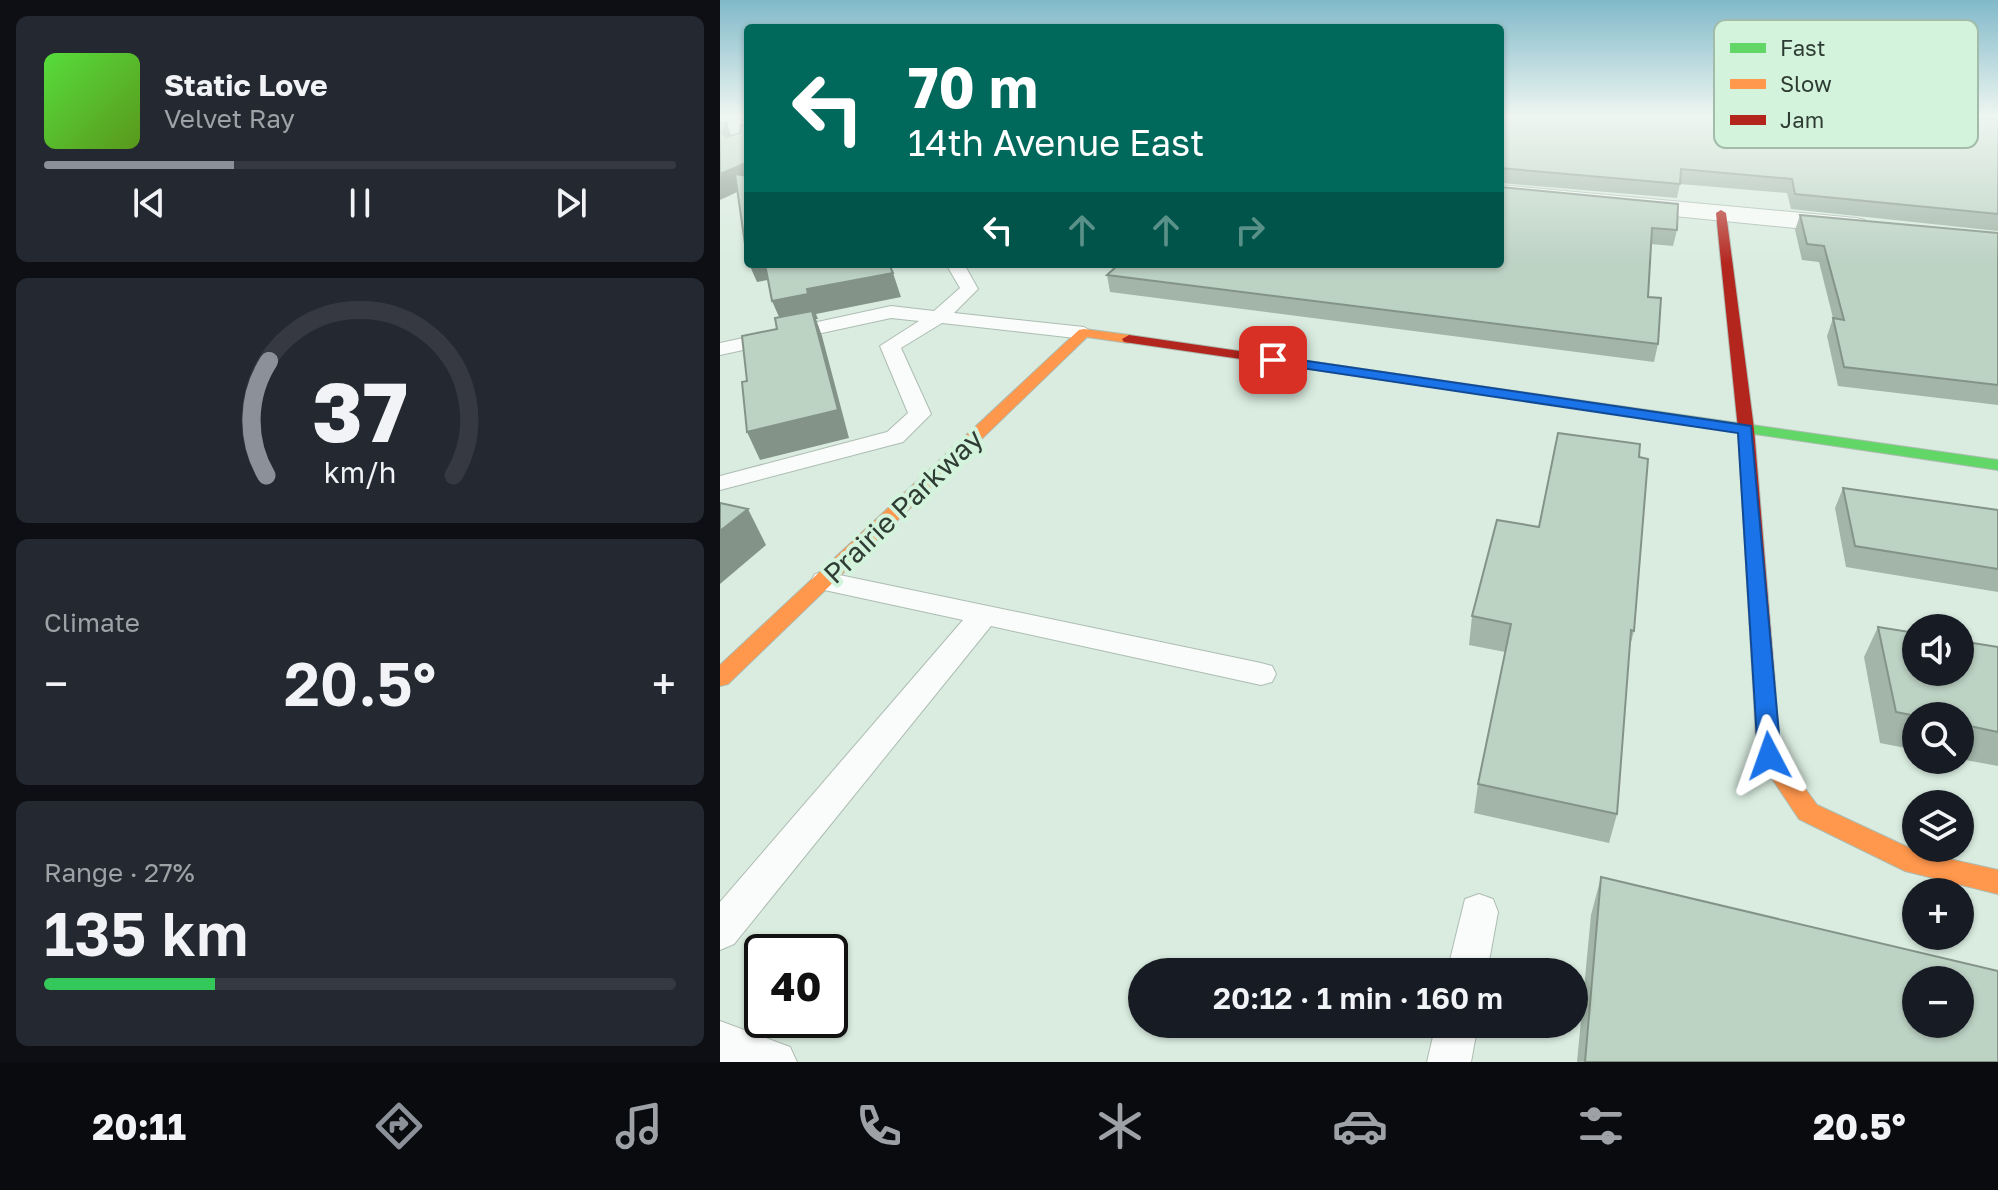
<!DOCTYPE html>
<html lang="en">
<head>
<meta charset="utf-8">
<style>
	body { margin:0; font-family:"Golos Text",sans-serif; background:#242831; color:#f1f3f6; height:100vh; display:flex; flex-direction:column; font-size:30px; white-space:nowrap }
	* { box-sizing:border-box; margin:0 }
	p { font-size:26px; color:#9ea1a6 }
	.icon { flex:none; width:44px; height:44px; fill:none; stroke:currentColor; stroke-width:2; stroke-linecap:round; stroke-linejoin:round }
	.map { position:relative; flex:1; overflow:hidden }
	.side { display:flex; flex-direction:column; gap:16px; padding:16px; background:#0d0f14; width:720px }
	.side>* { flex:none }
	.banner { position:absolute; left:24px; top:24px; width:760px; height:244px; border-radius:8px; box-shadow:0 2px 6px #0004; background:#00695c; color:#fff; overflow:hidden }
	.controls { position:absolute; left:1182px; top:614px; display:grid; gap:16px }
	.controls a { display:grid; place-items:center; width:72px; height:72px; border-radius:50%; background:#171b24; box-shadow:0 2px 6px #0004; font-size:40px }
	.speed { position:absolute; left:24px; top:934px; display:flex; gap:16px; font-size:40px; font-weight:700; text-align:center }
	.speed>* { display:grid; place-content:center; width:104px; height:104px; border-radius:50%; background:#171b24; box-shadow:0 2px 6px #0004; line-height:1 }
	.speed .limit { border:4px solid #111; border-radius:12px; background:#fff; color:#111 }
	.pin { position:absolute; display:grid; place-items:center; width:68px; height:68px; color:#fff; margin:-34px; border-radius:16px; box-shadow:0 4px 12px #0006 }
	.me { position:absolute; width:88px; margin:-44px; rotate:356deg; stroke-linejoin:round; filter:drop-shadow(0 0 6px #0008) }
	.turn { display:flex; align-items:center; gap:28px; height:168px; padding:0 32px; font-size:36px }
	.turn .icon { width:104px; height:104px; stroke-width:2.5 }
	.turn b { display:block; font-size:56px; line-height:68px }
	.lanes { display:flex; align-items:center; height:76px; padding:0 32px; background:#0003; justify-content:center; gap:40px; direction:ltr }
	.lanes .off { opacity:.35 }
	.big { font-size:60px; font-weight:600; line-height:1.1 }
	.side .widget { flex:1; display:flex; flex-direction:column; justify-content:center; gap:12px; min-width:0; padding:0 28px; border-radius:12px; background:#242831 }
	.side .dial { align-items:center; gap:0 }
	.dial svg { height:208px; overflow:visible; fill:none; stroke:#363941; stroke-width:7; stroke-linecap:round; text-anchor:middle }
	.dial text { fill:#f1f3f6; stroke:none }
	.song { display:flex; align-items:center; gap:24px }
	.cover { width:96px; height:96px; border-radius:12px; background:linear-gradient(135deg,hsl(110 70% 55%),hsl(90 70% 35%)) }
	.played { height:8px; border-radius:4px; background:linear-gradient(90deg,#8c9099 30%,#363941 30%) }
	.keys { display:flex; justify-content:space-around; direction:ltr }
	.heat { display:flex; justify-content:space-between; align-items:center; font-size:44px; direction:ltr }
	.charge { height:12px; border-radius:6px; background:linear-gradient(90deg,#34c759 27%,#363941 0) }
	.trip { position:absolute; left:408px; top:958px; width:460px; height:80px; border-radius:40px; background:#171b24; box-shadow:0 2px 6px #0004; font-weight:600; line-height:80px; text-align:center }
	.tabs { display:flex; height:128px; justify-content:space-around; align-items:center; background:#090b0e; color:#9ea1a6 }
	.tabs .icon { width:56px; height:56px }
	.tabs .active { color:#8c9099 }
	.tabs b { font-size:36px; color:#f1f3f6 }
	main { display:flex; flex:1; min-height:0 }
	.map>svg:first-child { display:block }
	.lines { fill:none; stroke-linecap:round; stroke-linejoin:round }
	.lane-casing { stroke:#adbcb2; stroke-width:2 }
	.street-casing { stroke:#adbcb2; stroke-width:2 }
	.fast-casing { stroke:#adbcb2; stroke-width:2 }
	.slow-casing { stroke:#adbcb2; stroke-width:2 }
	.jam-casing { stroke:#adbcb2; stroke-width:2 }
	.lane { fill:#f9fcfa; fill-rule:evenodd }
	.street { fill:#f9fcfa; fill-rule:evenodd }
	.fast { fill:#63d668; fill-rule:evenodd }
	.slow { fill:#ff974d; fill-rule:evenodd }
	.jam { fill:#b3261e; fill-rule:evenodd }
	.wall { fill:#a2b5a8 }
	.shaded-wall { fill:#849388 }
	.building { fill:#bcd2c3; stroke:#849388; stroke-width:2; fill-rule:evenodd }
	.route { fill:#1a73e8; stroke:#114b97; stroke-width:2 }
	.labels { text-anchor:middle; stroke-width:8; stroke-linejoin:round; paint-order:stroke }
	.street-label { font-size:28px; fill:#2f3c33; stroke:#d3f3dc }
	.key { fill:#d3f3dc; stroke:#a2bca9; stroke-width:2 }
	.key-label { font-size:22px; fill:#2f3c33 }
</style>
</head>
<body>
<main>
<section class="side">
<div class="widget">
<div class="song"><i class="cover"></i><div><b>Static Love</b><p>Velvet Ray</p></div></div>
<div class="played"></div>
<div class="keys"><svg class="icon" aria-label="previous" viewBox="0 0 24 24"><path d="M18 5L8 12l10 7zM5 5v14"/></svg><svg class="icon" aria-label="pause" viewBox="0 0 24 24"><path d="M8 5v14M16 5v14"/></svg><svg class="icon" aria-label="next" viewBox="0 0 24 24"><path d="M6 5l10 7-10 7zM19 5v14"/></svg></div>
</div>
<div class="widget dial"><svg viewBox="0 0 100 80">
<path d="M14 69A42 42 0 1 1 86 69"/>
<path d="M14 69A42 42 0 0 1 15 25" stroke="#8c9099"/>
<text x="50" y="56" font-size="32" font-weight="700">37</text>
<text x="50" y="72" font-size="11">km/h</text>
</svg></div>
<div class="widget"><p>Climate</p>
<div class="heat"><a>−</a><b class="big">20.5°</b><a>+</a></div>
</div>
<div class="widget"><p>Range · 27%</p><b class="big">135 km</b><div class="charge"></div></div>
</section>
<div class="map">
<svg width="1278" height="1062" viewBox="0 0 1278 1062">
	<rect width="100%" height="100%" fill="#daece0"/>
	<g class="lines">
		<defs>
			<g id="lane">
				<path d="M226,264h18l14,25 -24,24 130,14 10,6 -10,6 -142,-16 -41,25 30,66 -28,28 -183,48v-14l167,-44 21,-19 -28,-67 39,-25 -28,-3 -171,37v-12l171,-37 43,5 26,-23z"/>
				<path d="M105,572l436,91 11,3 4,8 -4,8 -11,3 -270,-59 -257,318 -14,6v-48l243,-282 -148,-32 -4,-7 4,-7z"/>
				<path d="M759,894l14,5 5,13 -11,60h-40l18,-73z"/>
				<path d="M0,1021l70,26 7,15h-77z"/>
				<path d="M716,1024h42l-7,38h-44z"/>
			</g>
			<path id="street" d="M780,185l356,33 9,2 4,6 -4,6 -9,2 -356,-35z"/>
			<path id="fast" d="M822,395l456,65v10l-461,-68 -2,-3z"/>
			<g id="slow">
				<path d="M364,329l45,6 7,4 -7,4 -42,-6 -359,347 -8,2v-21l359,-335z"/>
				<path d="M1044,675l8,2 3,6 5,71 37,51 101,47 80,18v24l-93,-23 -106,-52 -42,-63 -4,-73 3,-6z"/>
			</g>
			<g id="jam">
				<path d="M1001,210l5,3 28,216 21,254 -3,6 -8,2 -8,-2 -3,-6 -15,-254 -22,-216z"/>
				<path d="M409,335l413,60 7,4 -7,4 -418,-61 -2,-3z"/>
			</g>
		</defs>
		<use href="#lane" class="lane-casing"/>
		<use href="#street" class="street-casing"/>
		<use href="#fast" class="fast-casing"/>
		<use href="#slow" class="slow-casing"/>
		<use href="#jam" class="jam-casing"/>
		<use href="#lane" class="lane"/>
		<use href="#street" class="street"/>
		<use href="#fast" class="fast"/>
		<use href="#slow" class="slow"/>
		<use href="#jam" class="jam"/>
	</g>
	<g class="wall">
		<path d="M780,116l498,3v112l-207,-22 -4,-16 -107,-9 -3,14 -176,-15v4l176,43 -4,16 -22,-2 -3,53 10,47 -4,18 -544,-70 -3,-17 7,-6 -1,-5h387z"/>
		<path d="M1080,215l198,18v172l-160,-19 -11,-50 6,-18 -14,-56 -17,-2 -7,-30z"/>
		<path d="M919,457l-5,174 -5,19 -12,164 -8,29 -135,-30 4,-29 27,-132 -36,-7 3,-29z"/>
		<path d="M1123,488l155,22v82l-152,-25 -11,-59z"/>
		<path d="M1158,627l120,20v119l-38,-7v-43h-44v34l-36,-7 -16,-86z"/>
		<path d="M881,877l397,185h-421l14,-147z"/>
	</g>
	<g class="shaded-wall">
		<path d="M7,123l7,20 -4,10 -8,-20z"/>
		<path d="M28,162v25l-28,13v-26z"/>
		<path d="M29,264h18l6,15 -16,3z"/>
		<path d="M173,273l8,24 -85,17 2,5h-2l6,17 27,102 -89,22 -13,-28 36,-106 -11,-25 35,-12z"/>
		<path d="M28,509l18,36 -46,39v-53z"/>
	</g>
	<g class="building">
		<path d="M780,116h447l51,3v95l-203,-20 -3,-15 -111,-10 -1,15 -180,-16z"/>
		<path d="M0,123h7l-5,10 4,4 14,-4 1,-8h7v37l-28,12z"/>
		<path d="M15,174l13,2v82h-1z"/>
		<path d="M780,176l1,11 177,17 -1,26 -25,-2 -4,69 13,1 -3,46 -551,-69 12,-11h-3h384z"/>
		<path d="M1080,215l198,18v152l-154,-18 -11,-49 11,2 -20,-74 -17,-2z"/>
		<path d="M45,264h124l4,9 -86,16 1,5 -36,7z"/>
		<path d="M92,311l26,99 -91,22 -5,-50 5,-1 -5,-45 35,-7 -2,-11z"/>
		<path d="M838,433l82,11 -1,13 9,2 -14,172 -3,-1 -14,184 -139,-30 33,-160 -39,-8 25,-96 42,7z"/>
		<path d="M1123,488l155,22v59l-143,-23z"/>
		<path d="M0,503l28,6 -28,22z"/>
		<path d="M1158,627l38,6v39h44v-31l38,6v85l-38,-8v-8h-44l-20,-4z"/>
		<path d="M881,877l397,94v91h-413zM1196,980h44v44h-44z"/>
	</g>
	<linearGradient id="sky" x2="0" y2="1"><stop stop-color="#81b9c9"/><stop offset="0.44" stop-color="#eef6f1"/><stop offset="1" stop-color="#eef6f1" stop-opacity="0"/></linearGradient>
	<rect width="1278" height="264" fill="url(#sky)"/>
	<path class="route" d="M553,356l478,70 30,330 -3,7h-17l-3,-7 -20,-323 -470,-70v-6z"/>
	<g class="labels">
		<g class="street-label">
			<text transform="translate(183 506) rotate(-44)" y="10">Prairie Parkway</text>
		</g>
	</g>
	<rect x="994" y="20" width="264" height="128" rx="12" class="key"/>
	<rect x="1010" y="43" width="36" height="10" fill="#63d668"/>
	<rect x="1010" y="79" width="36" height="10" fill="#ff974d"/>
	<rect x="1010" y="115" width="36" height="10" fill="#b3261e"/>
	<g class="key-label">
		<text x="1060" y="56">Fast</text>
		<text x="1060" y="92">Slow</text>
		<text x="1060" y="128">Jam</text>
	</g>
</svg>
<div class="controls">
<a><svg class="icon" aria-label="sound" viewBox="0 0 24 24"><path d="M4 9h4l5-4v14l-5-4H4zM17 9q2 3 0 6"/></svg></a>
<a><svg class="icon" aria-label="search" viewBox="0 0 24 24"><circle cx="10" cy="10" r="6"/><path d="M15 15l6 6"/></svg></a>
<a><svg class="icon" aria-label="layers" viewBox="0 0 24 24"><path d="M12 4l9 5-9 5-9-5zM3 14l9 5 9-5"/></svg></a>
<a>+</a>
<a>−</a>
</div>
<div class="speed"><div class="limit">40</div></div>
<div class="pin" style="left:553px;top:360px;background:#d93025"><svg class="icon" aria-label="arrive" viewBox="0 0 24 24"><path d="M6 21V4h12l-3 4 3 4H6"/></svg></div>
<svg class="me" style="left:1049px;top:756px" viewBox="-20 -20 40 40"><path d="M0-17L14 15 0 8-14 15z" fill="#1a73e8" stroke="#fff" stroke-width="4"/></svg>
<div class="trip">20:12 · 1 min · 160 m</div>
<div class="banner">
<div class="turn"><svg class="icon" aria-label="left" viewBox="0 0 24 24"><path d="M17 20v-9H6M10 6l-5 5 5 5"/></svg><div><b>70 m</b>14th Avenue East</div></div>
<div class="lanes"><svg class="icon" aria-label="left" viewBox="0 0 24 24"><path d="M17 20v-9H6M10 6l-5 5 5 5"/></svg><svg class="icon off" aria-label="ahead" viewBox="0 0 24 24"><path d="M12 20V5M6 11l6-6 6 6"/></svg><svg class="icon off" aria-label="ahead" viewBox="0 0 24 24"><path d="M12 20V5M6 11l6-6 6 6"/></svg><svg class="icon off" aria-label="right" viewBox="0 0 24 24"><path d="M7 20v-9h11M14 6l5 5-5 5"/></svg></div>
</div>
</div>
</main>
<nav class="tabs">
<b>20:11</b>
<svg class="icon active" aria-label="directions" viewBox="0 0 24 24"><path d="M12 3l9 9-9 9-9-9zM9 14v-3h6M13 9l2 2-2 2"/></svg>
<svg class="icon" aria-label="music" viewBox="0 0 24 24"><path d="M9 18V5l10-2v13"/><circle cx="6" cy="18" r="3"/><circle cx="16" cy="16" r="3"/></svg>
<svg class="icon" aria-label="phone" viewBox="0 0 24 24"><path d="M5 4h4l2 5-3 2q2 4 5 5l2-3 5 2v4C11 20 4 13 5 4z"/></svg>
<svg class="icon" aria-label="climate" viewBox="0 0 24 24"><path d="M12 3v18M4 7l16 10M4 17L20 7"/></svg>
<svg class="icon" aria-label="car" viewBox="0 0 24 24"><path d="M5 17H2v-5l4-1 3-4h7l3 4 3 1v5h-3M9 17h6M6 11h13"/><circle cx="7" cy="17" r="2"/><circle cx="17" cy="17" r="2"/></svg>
<svg class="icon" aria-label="filters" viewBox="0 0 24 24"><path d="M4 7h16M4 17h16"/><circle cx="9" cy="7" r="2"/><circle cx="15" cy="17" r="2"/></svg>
<b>20.5°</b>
</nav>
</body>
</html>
